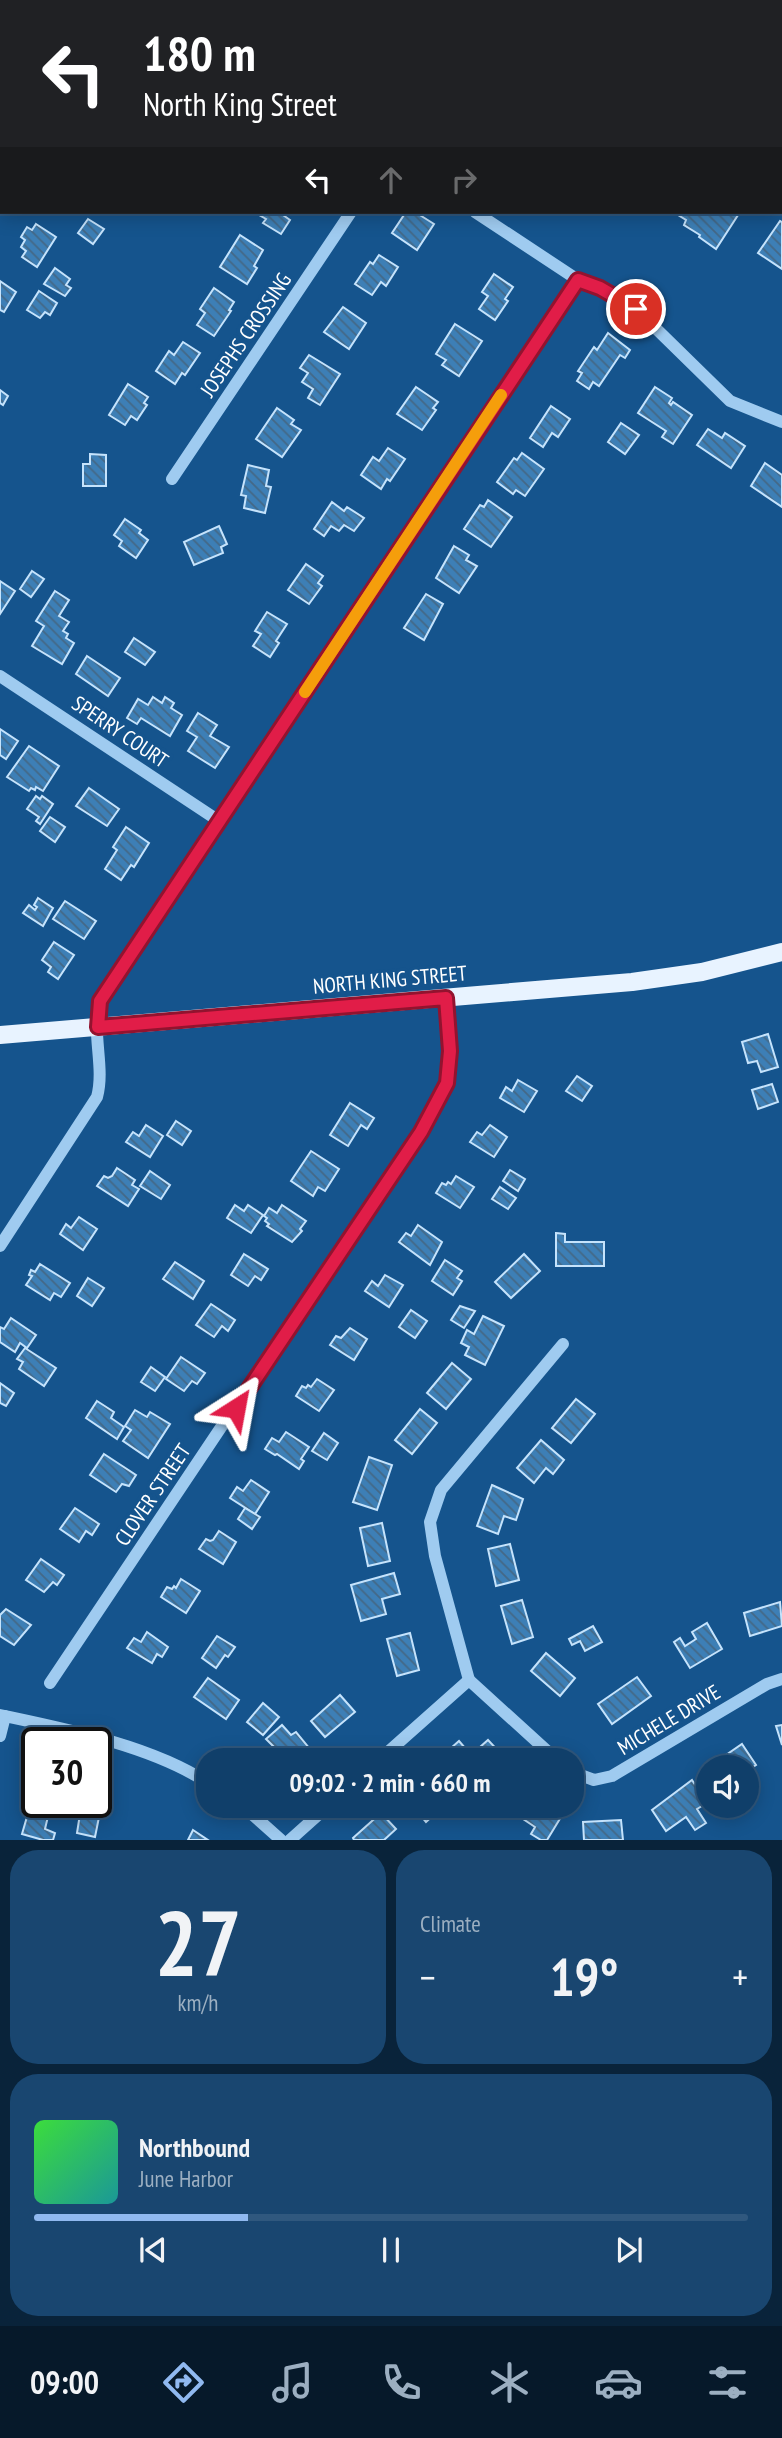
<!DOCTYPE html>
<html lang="en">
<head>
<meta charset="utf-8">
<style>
	body { margin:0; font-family:"PT Sans Narrow",sans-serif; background:#194670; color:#f1f3f6; height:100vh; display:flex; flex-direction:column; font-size:26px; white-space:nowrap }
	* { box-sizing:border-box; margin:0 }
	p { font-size:23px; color:#9cafc1 }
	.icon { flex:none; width:38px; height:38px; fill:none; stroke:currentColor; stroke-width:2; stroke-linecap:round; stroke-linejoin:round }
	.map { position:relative; height:1840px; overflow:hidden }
	.side { display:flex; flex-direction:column; gap:10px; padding:10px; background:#09233a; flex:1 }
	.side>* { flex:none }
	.guide { position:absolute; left:0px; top:0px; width:782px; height:214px; box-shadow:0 4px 18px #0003,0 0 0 2px #30587e; background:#202124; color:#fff; overflow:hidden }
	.fabs { position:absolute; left:696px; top:1755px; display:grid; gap:14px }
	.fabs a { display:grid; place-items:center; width:63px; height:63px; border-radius:50%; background:#103f6a; box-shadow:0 4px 18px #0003,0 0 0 2px #30587e; font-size:35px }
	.speed { position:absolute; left:21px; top:1727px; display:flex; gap:14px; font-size:35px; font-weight:700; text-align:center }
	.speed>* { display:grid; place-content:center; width:91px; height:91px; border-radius:50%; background:#103f6a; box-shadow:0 4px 18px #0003,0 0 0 2px #30587e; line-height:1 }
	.speed .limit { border:4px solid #111; border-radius:10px; background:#fff; color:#111 }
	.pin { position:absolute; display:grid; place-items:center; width:60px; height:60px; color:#fff; margin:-30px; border:4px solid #fff; border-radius:50%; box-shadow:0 2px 7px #0007 }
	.me { position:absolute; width:77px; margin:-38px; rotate:34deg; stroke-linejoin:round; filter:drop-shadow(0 0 5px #0008) }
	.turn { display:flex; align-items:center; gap:24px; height:147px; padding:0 28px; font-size:32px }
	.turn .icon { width:91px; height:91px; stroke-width:2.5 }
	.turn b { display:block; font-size:49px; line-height:60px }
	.lanes { display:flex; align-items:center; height:66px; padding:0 28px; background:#0003; justify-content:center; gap:35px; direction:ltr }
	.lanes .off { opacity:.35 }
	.big { font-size:52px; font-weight:600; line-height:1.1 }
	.side .widget { flex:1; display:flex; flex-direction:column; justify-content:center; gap:10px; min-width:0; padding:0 24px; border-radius:28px; background:#194670 }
	.side .dial { align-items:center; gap:0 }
	.dial b { font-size:91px; line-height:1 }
	.song { display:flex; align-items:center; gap:21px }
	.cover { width:84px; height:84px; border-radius:10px; background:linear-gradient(135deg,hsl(120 70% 55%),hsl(180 70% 35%)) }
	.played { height:7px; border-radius:4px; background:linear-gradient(90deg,#90b9f0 30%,#30587e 30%) }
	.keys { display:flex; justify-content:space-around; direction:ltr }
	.heat { display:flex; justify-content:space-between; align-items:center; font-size:38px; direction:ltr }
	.side .tiles { flex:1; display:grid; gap:10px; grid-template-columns:1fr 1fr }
	.widget:last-child { grid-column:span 2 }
	.trip { position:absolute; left:196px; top:1748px; width:388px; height:70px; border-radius:28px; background:#103f6a; box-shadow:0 4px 18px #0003,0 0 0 2px #30587e; font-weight:600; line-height:70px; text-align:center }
	.menu { display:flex; height:112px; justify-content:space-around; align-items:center; background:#06192a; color:#9cafc1 }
	.menu .icon { width:49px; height:49px }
	.menu .current { color:#90b9f0 }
	.menu b { font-size:32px; color:#f1f3f6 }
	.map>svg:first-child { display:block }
	.building { fill:url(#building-back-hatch); stroke:#c5e3fc; stroke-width:2 }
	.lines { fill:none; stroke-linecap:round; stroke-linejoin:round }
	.minor { stroke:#9fcbf0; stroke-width:12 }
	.major { stroke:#e8f3ff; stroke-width:18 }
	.route-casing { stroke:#92132f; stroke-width:18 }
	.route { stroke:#e11d48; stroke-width:12 }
	.slow { stroke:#f59e0b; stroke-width:12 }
	.labels { text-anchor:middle; stroke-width:7; stroke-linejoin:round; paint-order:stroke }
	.street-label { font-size:21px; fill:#fff; stroke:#15548d }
</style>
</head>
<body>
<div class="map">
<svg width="782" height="1840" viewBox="0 0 782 1840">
	<defs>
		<pattern id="building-back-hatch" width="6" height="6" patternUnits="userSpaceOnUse" patternTransform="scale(1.75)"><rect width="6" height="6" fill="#3d7fb6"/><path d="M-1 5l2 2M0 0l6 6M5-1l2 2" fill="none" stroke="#446886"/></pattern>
	</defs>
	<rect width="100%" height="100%" fill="#15548d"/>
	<g class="building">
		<rect x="12" y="0" width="52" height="2"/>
		<path d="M75,0h53l-53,2z"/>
		<path d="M267,0h60l-1,2z"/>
		<path d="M254,212h31l-2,3 7,5 -9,14 -18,-11 3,-4z"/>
		<path d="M406,212l3,2 6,-2 19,12 -17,26 -25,-17z"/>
		<path d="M680,212h60l-24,37 -17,-12 1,-2 -16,-10 2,-5 -8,-5z"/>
		<path d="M88,219l16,10 -11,15 -15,-11z"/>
		<path d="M780,221l2,1v47l-24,-16z"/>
		<path d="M36,224l20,13 -19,30 -15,-10 4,-6 -5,-4 4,-7 -4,-3 6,-10 5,3z"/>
		<path d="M240,235l23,15 -9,16 3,2 -10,16 -27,-17z"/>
		<path d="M379,255l19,12 -12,19 -5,-4 -9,13 -17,-11 15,-22 3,2z"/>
		<path d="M55,268l15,11 -4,6 5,3 -6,8 -21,-12z"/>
		<path d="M494,274l19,13 -8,12 3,2 -13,19 -16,-11 9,-13 -6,-4z"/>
		<path d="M0,281l16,11 -12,20 -4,-2z"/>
		<path d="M214,288l20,14 -5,8 2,1 -17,25 -17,-11 8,-12 -5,-4z"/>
		<path d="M39,291l18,12 -7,12 -5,-3 -5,6 -13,-8z"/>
		<path d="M343,307l23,16 -17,26 -25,-17z"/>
		<path d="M455,324l27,17 -23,35 -17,-11 4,-5 -10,-6z"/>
		<path d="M608,333l22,17 -5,8 -5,-3 -21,31 -6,-4 -4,7 -12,-8 5,-8 -4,-2 16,-24 3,3z"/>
		<path d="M183,342l17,11 -15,22 -3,-2 -7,11 -19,-13 13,-20 5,4z"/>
		<path d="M309,355l31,19 -20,31 -12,-7 5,-9 -11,-7 6,-9 -8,-5z"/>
		<path d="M128,384l20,13 -4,6 3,2 -10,15 -6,-4 -6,9 -16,-10z"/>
		<path d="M416,387l22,15 -5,6 3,2 -14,20 -25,-16z"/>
		<path d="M655,387l17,11 -3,5 2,2 2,-3 19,13 -19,29 -11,-7 4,-6 -28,-18z"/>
		<path d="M0,390l8,6 -5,9 -3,-2z"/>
		<path d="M551,406l19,13 -12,18 -6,-4 -9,14 -13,-9z"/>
		<path d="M277,408l17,12 -3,4 10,6 -19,27 -26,-18z"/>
		<path d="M621,423l18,12 -14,19 -17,-12z"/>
		<path d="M708,429l14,9 3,-5 20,13 -14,22 -34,-23z"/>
		<path d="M388,448l17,11 -15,22 -3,-2 -6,10 -20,-14 12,-18 6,4z"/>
		<path d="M522,453l22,16 -19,27 -9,-6 -3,4 -16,-12 17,-24 3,2z"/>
		<path d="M90,454l16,1v31h-23v-22h7z"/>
		<path d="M765,463l17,12v32l-31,-21z"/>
		<path d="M248,465l21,5 -3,16 5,1 -6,26 -21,-5 2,-12 -5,-1z"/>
		<path d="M488,500l24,17 -21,30 -27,-18 16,-24 4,2z"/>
		<path d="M332,502l12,9 3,-4 17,11 -10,13 -10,-6 -5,6 -8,-5 -7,10 -10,-7z"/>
		<path d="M125,519l16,11 -2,3 9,7 -12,18 -17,-12 3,-5 -8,-6z"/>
		<path d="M219,526l8,18 -6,3 2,6 -29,12 -10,-23z"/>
		<path d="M454,546l15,9 -3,5 11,6 -18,27 -23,-15z"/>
		<path d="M306,564l17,12 -5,7 4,3 -13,18 -21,-14z"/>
		<path d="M32,571l12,8 -13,18 -11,-8z"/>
		<path d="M0,581l15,10 -15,23z"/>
		<path d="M55,591l14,9 -10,16 10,6 -6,9 5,3 -2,4 8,5 -12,21 -30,-18 12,-20 -8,-5z"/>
		<path d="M426,594l17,10 -19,36 -20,-12z"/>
		<path d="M267,612l20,12 -11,17 3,2 -9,14 -17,-11 8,-12 -6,-3z"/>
		<path d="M134,638l21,14 -10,13 -20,-13z"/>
		<path d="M87,656l33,22 -12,18 -32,-22z"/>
		<path d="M153,697l9,6 3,-6 9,6 -3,5 11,7 -12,21 -29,-18 -4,6 -10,-6 11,-19 10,6z"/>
		<path d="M198,713l19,12 -7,11 19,11 -14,21 -27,-17 9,-14 -10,-6z"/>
		<path d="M0,729l18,12 -12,18 -6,-4z"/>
		<path d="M29,746l30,20 -16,25 -7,-4 -1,3 -4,-2 -2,3 -22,-14z"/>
		<path d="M89,788l30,21 -12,17 -31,-20z"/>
		<path d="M36,796l4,3 2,-3 11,8 -13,20 -4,-3 3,-4 -12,-8z"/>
		<path d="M50,817l15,10 -10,15 -15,-11z"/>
		<path d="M126,827l23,16 -15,24 -3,-2 -10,15 -16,-11 12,-19 -4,-3z"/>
		<path d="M38,898l15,10 -10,18 -20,-13 6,-8 6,5 2,-3 -3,-2z"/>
		<path d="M65,901l31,20 -12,18 -31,-20z"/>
		<path d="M54,942l20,13 -16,24 -10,-7 3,-5 -9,-7z"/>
		<path d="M768,1034l10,33 -17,5 -4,-11 -9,2 -6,-21z"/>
		<path d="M577,1076l15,10 -10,15 -16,-10z"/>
		<path d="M518,1080l19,11 -13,21 -24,-14 6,-11 6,4z"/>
		<path d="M772,1084l6,18 -20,7 -6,-19z"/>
		<path d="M350,1103l24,15 -7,11 -6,-4 -13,21 -18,-11z"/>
		<path d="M176,1121l15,10 -9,14 -15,-10z"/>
		<path d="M146,1125l17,11 -13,21 -24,-15 7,-10 6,4z"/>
		<path d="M490,1125l17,12 -13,20 -24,-15 7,-10 5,3z"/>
		<path d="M311,1151l28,18 -14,22 -7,-4 -5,9 -22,-15z"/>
		<path d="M117,1168l18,12 -3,5 7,4 -11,17 -31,-20 7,-10 4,2 4,-2z"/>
		<path d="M510,1170l15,9 -7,12 -15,-10z"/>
		<path d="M150,1171l20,14 -9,14 -21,-13z"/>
		<path d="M456,1176l18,11 -14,21 -24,-15 6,-10 4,2 2,-3 3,2z"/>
		<path d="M500,1187l16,11 -8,11 -16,-10z"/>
		<path d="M235,1205l9,6 4,-6 15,10 -12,18 -24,-15z"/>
		<path d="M282,1205l24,16 -6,8 2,2 -10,11 -25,-16 2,-2 -4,-3 2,-3 -3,-2 5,-8 8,5z"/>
		<path d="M79,1217l18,12 -14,21 -23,-16 6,-10 5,4z"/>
		<path d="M418,1225l24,17 -12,23 -31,-23 7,-9 5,3z"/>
		<path d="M556,1233l9,1v8h39v24h-48z"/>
		<path d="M244,1254l24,15 -7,11 -6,-4 -7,10 -17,-11z"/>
		<path d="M524,1254l16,17 -29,27 -16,-16z"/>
		<path d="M445,1260l17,11 -5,7 5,3 -9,14 -21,-14z"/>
		<path d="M175,1262l29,19 -11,18 -30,-20z"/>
		<path d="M40,1264l30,19 -9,14 -7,-4 -4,7 -24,-15 6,-9 -3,-1 2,-5 4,2z"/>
		<path d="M385,1275l18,10 -14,22 -24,-16 7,-10 6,5z"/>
		<path d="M88,1278l16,10 -12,18 -15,-10z"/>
		<path d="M211,1304l24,16 -7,11 -6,-5 -8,11 -18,-12z"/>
		<path d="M460,1306l15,5 -11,17 -13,-8z"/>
		<path d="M411,1310l16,11 -12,17 -16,-11z"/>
		<path d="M483,1316l21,10 -19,39 -20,-10 4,-8 -8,-4 6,-13 7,4z"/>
		<path d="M11,1318l25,17 -9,13 -7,-5 -5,9 -15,-10v-15l4,2z"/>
		<path d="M350,1328l17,11 -13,21 -24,-15 6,-9 5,2z"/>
		<path d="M25,1348l31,20 -12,18 -25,-17 4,-7 -6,-3z"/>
		<path d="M181,1357l24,16 -8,11 -5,-3 -8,10 -18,-12z"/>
		<path d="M452,1363l19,16 -25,30 -19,-16z"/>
		<path d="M151,1367l14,10 -10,14 -14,-9z"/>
		<path d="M317,1379l17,11 -15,21 -23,-15 6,-10 4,2 2,-3 3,2z"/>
		<path d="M0,1383l14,10 -8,13 -6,-3z"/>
		<path d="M576,1399l19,15 -24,29 -19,-15z"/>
		<path d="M97,1401l17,11 -3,6 13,9 -7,12 -31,-21z"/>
		<path d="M420,1409l17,14 -25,31 -17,-14z"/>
		<path d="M135,1410l12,7 3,-5 20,12 -22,34 -25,-17 8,-11 -6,-4z"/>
		<path d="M286,1432l23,15 -8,12 3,2 -5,8 -22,-15 -2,1 -10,-6 7,-11 7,4z"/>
		<path d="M324,1433l14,10 -11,17 -15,-9z"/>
		<path d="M541,1440l23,20 -11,14 -7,-6 -12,15 -17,-15z"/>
		<path d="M104,1454l32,21 -7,11 -7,-2 -6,8 -26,-17z"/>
		<path d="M369,1457l23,8 -15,45 -24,-8z"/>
		<path d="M251,1480l18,12 -14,22 -25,-16 7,-11 6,4z"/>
		<path d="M492,1485l31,14 -7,21 -12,-4 -6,18 -21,-8z"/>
		<path d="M75,1508l24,16 -7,11 -6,-4 -7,11 -19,-13z"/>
		<path d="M245,1508l15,9 -8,12 -14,-10z"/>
		<path d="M382,1523l8,38 -22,5 -8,-38z"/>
		<path d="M219,1531l17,11 -13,22 -24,-15 7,-10 4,2 3,-1z"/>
		<path d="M510,1544l9,36 -23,6 -8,-37z"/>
		<path d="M41,1559l23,16 -7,10 -4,-3 -9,10 -18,-12z"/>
		<path d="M394,1573l6,21 -18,5 4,15 -25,7 -10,-36z"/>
		<path d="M181,1579l19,12 -14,22 -25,-16 6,-10 5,2 2,-3 2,2z"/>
		<path d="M522,1600l11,37 -21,7 -11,-38z"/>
		<path d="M780,1602l2,24 -32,10 -6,-23z"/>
		<path d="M6,1609l25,16 -17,20 -14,-9v-21z"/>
		<path d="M707,1623l15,26 -32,19 -16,-26 6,-4 5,8 11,-7 -4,-7z"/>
		<path d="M593,1626l9,16 -17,9 -5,-10 -8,4 -3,-6z"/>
		<path d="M147,1632l21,15 -6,10 -5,-3 -5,9 -25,-15 7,-10 7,4z"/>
		<path d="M410,1633l9,37 -22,6 -10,-37z"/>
		<path d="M217,1636l18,11 -7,10 -3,-2 -9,13 -14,-10z"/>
		<path d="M546,1653l29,25 -15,18 -29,-25z"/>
		<path d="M637,1677l14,19 -39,28 -14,-20z"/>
		<path d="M208,1678l31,22 -13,19 -32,-22z"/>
		<path d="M340,1695l15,17 -30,25 -14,-16z"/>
		<path d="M263,1703l16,14 -16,18 -16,-13z"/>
		<path d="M282,1725l9,10 5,-3 14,17 -13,11h-31l-2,-3 11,-9 -9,-9z"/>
		<path d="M782,1725v20l-6,-19z"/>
		<path d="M488,1740l16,17 -4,3h-54l-4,-4 17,-15 12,14z"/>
		<path d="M742,1744l14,21 -9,6v-3h-36l-1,-2z"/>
		<path d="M692,1780l15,23 -10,6 9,14 -11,7 -9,-13 -20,14 -14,-21z"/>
		<path d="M31,1803l19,5 -5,21 10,4 -2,7h-10l-21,-6z"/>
		<path d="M398,1806h37l4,4 -13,12 -9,-11 -8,7z"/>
		<path d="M523,1806h21l17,11 -14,23h-6l-10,-6 4,-7 -18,-12z"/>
		<path d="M381,1813l15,16 -12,11h-30l-1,-2z"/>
		<path d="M80,1814l19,3 -4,20 -18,-4z"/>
		<path d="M621,1820l2,20h-39l-1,-18z"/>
		<path d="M193,1830l15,10h-20z"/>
	</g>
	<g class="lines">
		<g class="minor">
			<path d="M0,82h2"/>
			<path d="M0,168l2,-2"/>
			<path d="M475,212l103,68 22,8 36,21 94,92 52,21"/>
			<path d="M172,479l179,-267"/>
			<path d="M0,676l219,145"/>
			<path d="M0,1246l97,-149c9,-33 -9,-71 6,-103l475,-714"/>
			<path d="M469,1680l88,80"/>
			<path d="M50,1683l386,-577c20,-34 13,-70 10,-108"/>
			<path d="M0,1715c66,14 152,31 208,68"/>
			<path d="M0,1736l5,-20"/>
			<path d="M379,1760l90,-80 -34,-124 -5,-34 11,-32 122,-146"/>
			<path d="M572,1772l22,8 18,-4 155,-92 15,-5"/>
			<path d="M243,1806l38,34"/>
			<path d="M290,1840l38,-34"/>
		</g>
		<path class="major" d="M0,1035l632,-53 70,-10 80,-20"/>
	</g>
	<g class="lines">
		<defs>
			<path id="route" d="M236,1408l185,-276 26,-49 3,-32 -4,-53 -348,29 2,-26 478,-721 22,8 36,21"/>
		</defs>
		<use href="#route" class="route-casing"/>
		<use href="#route" class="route"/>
		<path class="slow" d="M305,692l196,-297"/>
	</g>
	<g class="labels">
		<g class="street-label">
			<text transform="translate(246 335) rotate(-56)" y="7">JOSEPHS CROSSING</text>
			<text transform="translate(120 732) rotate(34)" y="7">SPERRY COURT</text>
			<text transform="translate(390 980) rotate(-5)" y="7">NORTH KING STREET</text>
			<text transform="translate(153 1495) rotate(-56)" y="7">CLOVER STREET</text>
			<text transform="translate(669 1720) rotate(-31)" y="7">MICHELE DRIVE</text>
		</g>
	</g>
</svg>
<div class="fabs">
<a><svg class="icon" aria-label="sound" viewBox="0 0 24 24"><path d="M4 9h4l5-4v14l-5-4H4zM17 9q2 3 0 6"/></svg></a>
</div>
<div class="speed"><div class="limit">30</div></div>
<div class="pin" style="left:636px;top:309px;background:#d93025"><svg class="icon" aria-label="arrive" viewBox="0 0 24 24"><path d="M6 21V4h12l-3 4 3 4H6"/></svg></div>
<svg class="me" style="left:236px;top:1408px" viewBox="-20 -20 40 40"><path d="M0-17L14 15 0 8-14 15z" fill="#e11d48" stroke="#fff" stroke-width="4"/></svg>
<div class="trip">09:02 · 2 min · 660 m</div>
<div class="guide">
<div class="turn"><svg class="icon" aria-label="left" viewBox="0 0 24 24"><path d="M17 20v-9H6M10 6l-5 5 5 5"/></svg><div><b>180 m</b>North King Street</div></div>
<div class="lanes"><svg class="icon" aria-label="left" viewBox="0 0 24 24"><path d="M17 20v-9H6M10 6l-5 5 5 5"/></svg><svg class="icon off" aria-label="ahead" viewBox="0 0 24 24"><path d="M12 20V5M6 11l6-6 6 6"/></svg><svg class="icon off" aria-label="right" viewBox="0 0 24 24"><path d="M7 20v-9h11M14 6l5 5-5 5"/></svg></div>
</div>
</div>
<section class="side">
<div class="tiles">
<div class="widget dial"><b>27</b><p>km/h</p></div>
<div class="widget"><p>Climate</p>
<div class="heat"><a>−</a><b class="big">19°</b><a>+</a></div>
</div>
<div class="widget">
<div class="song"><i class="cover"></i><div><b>Northbound</b><p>June Harbor</p></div></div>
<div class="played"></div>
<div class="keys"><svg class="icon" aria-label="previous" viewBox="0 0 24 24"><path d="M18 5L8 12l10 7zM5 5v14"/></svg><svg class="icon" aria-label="pause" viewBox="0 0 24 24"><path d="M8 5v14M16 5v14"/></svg><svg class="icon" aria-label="next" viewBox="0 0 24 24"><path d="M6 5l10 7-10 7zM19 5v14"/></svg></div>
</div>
</div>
</section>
<nav class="menu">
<b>09:00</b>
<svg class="icon current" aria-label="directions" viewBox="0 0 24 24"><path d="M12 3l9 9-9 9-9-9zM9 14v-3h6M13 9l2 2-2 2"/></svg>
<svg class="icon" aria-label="music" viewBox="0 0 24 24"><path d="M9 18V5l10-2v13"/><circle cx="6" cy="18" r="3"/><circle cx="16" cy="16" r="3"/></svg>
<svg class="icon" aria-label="phone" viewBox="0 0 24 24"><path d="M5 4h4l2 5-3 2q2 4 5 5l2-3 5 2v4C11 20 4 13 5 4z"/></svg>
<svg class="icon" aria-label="climate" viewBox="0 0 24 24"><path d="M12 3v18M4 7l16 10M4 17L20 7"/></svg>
<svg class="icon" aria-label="car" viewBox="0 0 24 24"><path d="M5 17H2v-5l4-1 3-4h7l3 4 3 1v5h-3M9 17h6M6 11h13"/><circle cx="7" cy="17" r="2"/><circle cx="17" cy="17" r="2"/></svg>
<svg class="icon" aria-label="filters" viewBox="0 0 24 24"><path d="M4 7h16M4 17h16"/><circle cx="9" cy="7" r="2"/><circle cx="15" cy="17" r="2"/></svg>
</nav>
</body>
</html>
